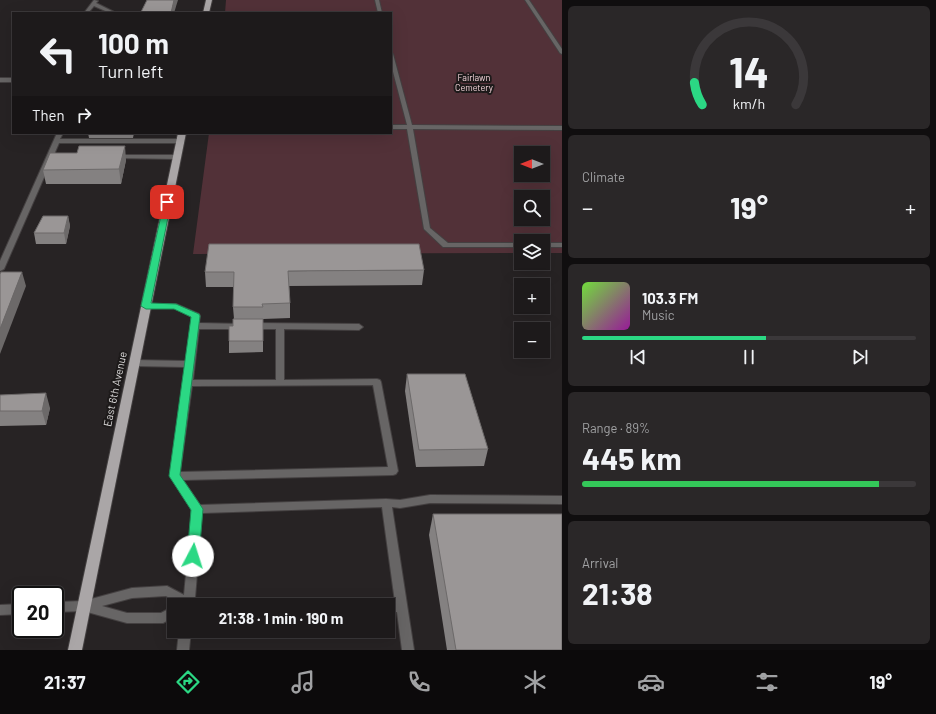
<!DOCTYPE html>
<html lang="en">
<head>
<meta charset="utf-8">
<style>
	body { margin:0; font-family:Barlow,sans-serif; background:#2a2728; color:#f1f3f6; height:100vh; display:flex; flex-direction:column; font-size:15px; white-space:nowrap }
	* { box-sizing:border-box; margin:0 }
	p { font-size:13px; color:#a0a1a3 }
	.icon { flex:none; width:22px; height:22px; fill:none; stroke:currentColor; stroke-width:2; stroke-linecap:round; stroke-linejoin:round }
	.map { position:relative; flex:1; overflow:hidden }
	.panel { display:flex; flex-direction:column; gap:6px; padding:6px; background:#100e0f; width:374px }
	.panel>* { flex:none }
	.top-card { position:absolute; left:12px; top:12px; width:380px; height:122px; border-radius:0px; box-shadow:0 4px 16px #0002,0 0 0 1px #3b383a; background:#1d1a1b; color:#f1f3f6; overflow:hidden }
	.needle { width:26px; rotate:270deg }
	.tools { position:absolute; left:514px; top:146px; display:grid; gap:8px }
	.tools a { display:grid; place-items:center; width:36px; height:36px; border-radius:0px; background:#1d1a1b; box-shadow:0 4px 16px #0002,0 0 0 1px #3b383a; font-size:20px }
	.speed { position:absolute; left:12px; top:586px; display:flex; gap:8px; font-size:20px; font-weight:700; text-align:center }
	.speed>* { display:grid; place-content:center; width:52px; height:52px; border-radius:50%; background:#1d1a1b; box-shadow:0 4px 16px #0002,0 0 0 1px #3b383a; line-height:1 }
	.speed .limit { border:2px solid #111; border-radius:6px; background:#fff; color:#111 }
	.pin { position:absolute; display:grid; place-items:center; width:34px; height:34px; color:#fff; margin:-17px; border-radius:8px; box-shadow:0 2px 6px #0006 }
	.me { position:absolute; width:44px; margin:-22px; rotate:5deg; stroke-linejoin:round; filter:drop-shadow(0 0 3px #0008) }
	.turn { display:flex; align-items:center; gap:14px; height:84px; padding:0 20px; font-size:18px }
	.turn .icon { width:52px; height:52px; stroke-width:2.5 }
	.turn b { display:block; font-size:28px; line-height:34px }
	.then { display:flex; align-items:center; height:38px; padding:0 20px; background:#0003; gap:8px; font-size:15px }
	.big { font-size:30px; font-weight:700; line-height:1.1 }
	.panel .card { flex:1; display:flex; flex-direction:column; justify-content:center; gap:6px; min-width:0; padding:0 14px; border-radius:6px; background:#2a2728 }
	.panel .dial { align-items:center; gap:0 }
	.dial svg { height:104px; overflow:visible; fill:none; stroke:#3b383a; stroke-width:7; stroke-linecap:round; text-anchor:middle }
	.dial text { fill:#f1f3f6; stroke:none }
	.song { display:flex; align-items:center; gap:12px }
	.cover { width:48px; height:48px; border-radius:6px; background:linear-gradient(135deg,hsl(100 70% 55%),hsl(300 70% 35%)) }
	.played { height:4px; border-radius:2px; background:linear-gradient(90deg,#2bd884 55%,#3b383a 55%) }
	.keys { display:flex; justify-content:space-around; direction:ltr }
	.heat { display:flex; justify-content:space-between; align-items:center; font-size:22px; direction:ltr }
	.charge { height:6px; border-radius:3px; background:linear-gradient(90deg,#34c759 89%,#3b383a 0) }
	.trip { position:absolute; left:167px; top:598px; width:228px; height:40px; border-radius:0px; background:#1d1a1b; box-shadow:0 4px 16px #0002,0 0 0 1px #3b383a; font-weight:700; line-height:40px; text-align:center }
	.menu { display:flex; height:64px; justify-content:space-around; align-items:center; background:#0c0a0b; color:#a0a1a3 }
	.menu .icon { width:28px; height:28px }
	.menu .on { color:#2bd884 }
	.menu b { font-size:18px; color:#f1f3f6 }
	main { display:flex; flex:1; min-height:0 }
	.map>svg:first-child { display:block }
	.green { fill:#523138; fill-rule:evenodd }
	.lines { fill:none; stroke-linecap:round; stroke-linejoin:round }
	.lane-casing { stroke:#444041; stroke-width:2 }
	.street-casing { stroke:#444041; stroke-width:2 }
	.primary-casing { stroke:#444041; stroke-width:2 }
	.lane { fill:#676565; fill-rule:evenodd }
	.street { fill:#676565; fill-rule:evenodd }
	.primary { fill:#aaa6a7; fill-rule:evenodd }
	.wall { fill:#848181 }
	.shaded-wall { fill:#6c6969 }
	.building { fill:#9a9696; stroke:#6c6969 }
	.route { fill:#2bd884; stroke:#1c8c56 }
	.labels { text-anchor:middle; stroke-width:4; stroke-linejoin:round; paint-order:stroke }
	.far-park-label { font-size:9px; fill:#f6d7dc; stroke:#1d1a1a }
	.street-label { font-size:11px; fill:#dddbdb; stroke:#1d1a1a }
</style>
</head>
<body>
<main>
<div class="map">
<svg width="562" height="650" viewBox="0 0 562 650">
	<rect width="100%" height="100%" fill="#272324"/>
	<path class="green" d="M226,0h336v253h-19v-12h-22v12l-328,1 16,-121h182v-120h-166zM521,153h22v22h-22zM521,197h22v22h-22z"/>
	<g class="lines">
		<defs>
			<g id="lane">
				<path d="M94,0l4,1 -2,2 20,10h-6l-16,-7 -6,7h-4z"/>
				<path d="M375,0h4l3,13h-4z"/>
				<path d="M525,0h4l33,49v5l-2,-1z"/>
				<path d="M391,53l2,1 19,71 150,1v4l-149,-1 17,99 18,15h73v4h-78l-19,-18 -17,-100h-16v-4h16l-16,-61z"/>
				<path d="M57,133h6l-3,6h120l3,2 -3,2h-121l-55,126 -4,2v-10z"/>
				<path d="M117,155h60l3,2 -3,2 -62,-1 -1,-1z"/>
				<rect x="543" y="243" width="19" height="4"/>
				<path d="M143,304h33l23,10 1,2 -1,7 44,1 1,2 -1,2 -3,1h-41l-6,51h83v-51h-23l-4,-3 4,-3 106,1 4,3 -4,3 -75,-1v51l93,-1 3,1 1,2 17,89 -2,3 -3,1 -210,5 17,25 186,-6 14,1 30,-5 132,1v8l-132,-1 -30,5 -8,-1 22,143h-12l-5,-38h-9v-7h-5l5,-3h7l-13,-95 -180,6 -7,85 103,2 4,1 2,4h-125l1,-1 -14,-8 -34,2 -30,8 25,7h34l13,-7v11l-11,6h-36l-47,-13 -2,-4 2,-4 52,-14 35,-2 17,9 8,-85 -22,-34 16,-109 -52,-1 -4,-3 4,-3 52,1 6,-44 -17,-9h-29l-4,-2zM373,385l15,82 -208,5 12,-86z"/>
				<path d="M179,631h12l-2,19h-12z"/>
			</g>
			<g id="street">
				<rect x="0" y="78" width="13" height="4"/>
				<path d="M84,601l4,1 2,4 -2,4 -4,1 -29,1v-10z"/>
				<path d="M21,604v10l-21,1v-10z"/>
			</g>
			<g id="primary">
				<path d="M206,0h6l-3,13h-6z"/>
				<path d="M178,133h8l-104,517h-14z"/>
			</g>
		</defs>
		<use href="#lane" class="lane-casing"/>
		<use href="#street" class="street-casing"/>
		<use href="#primary" class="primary-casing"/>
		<use href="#lane" class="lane"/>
		<use href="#street" class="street"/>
		<use href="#primary" class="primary"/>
	</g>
	<g class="wall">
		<path d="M88,133h46l-1,5h-44z"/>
		<path d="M126,160l-5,24h-75l-3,-14z"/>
		<path d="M68,216l2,10 -4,18h-30l-2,-11z"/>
		<path d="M424,270l-2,15 -133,1 1,17v15l-27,1v33l-34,1v-12l4,-15 1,-7 -1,-12v-20h-27l-1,-15z"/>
		<path d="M407,374l81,75 -4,17 -68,1 -11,-76z"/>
		<path d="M0,395l50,13 -4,17 -46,1z"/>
		<path d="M433,514l129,136h-115l-18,-115z"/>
	</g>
	<g class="shaded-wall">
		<path d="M174,0h4l-4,13h-3z"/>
		<path d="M125,146l1,14 -5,24 -2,-15z"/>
		<path d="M68,216l2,10 -4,18 -2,-11z"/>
		<path d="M22,272l4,14 -26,68v-25z"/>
		<path d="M46,393l4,15 -4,17 -4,-14z"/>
	</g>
	<g class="building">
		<path d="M147,0h27l-3,13h-79v-1h49z"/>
		<path d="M79,146h46l-6,23 -76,1 7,-17h27z"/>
		<path d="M43,216h25l-4,17h-30z"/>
		<path d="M209,244h210l5,26 -136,1 2,32 -28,1 1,3h-30l1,-35h-29z"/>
		<path d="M1,272h21l-22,57v-55z"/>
		<path d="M233,319h30v22h-34v-15h4z"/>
		<path d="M407,374h58l23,75 -69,1z"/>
		<path d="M46,393l-4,18h-42v-16z"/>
		<path d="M433,514h129v136h-106z"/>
	</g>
	<path class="route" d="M167,199l4,3 -20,101 25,1 23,10 1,2 -20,159 23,34 -4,47 -2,4 -4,1 -4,-1 -2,-4 4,-46 -22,-34 22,-159 -17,-8h-28l-5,-3 23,-104z"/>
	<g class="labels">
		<g class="far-park-label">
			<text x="474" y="81">Fairlawn<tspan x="474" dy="10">Cemetery</tspan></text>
		</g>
		<g class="street-label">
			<text transform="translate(115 389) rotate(-78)" y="4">East 6th Avenue</text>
		</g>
	</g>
</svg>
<div class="tools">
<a><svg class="needle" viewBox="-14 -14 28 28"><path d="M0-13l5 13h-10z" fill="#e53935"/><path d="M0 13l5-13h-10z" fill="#a0a1a3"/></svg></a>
<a><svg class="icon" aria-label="search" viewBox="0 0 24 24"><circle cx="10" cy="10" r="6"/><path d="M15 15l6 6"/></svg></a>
<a><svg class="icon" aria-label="layers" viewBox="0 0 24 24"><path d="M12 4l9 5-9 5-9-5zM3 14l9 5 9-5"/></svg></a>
<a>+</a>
<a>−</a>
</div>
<div class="speed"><div class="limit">20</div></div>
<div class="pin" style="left:167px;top:202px;background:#d93025"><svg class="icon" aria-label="arrive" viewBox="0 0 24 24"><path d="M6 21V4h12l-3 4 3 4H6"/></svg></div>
<svg class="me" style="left:193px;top:556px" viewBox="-20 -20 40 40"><circle r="19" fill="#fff"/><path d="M0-13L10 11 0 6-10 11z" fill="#2bd884"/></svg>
<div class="trip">21:38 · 1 min · 190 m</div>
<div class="top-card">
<div class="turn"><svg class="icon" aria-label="left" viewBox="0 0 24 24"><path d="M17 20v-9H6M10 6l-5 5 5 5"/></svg><div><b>100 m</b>Turn left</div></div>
<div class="then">Then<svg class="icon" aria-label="right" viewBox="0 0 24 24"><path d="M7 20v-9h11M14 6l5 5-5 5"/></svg></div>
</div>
</div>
<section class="panel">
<div class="card dial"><svg viewBox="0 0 100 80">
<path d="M14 69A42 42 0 1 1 86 69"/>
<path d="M14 69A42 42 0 0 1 8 52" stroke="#2bd884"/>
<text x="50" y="56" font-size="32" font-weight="700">14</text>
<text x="50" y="72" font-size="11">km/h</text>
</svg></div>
<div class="card"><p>Climate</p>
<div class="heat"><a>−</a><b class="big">19°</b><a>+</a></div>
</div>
<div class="card">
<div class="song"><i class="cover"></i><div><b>103.3 FM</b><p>Music</p></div></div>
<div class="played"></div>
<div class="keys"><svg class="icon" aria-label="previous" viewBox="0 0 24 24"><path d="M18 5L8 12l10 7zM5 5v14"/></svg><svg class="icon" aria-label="pause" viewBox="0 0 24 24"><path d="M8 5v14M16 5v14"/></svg><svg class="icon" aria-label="next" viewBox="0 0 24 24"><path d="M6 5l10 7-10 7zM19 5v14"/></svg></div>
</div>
<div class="card"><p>Range · 89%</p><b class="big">445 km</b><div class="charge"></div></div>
<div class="card"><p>Arrival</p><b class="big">21:38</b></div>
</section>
</main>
<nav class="menu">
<b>21:37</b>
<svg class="icon on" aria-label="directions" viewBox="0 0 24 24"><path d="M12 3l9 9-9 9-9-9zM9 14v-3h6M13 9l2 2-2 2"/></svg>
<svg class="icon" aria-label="music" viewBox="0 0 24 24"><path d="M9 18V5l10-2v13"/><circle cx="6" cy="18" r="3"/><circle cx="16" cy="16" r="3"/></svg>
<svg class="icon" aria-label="phone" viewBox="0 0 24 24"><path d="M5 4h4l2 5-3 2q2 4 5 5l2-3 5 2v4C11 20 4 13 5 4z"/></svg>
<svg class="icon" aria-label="climate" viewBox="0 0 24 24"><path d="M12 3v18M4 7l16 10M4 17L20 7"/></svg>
<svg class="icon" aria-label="car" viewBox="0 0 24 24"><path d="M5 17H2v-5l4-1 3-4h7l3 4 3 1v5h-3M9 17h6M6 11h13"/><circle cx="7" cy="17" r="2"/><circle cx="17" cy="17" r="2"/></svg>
<svg class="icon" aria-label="filters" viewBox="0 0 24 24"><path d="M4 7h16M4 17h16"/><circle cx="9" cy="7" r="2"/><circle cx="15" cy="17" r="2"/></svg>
<b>19°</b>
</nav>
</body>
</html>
